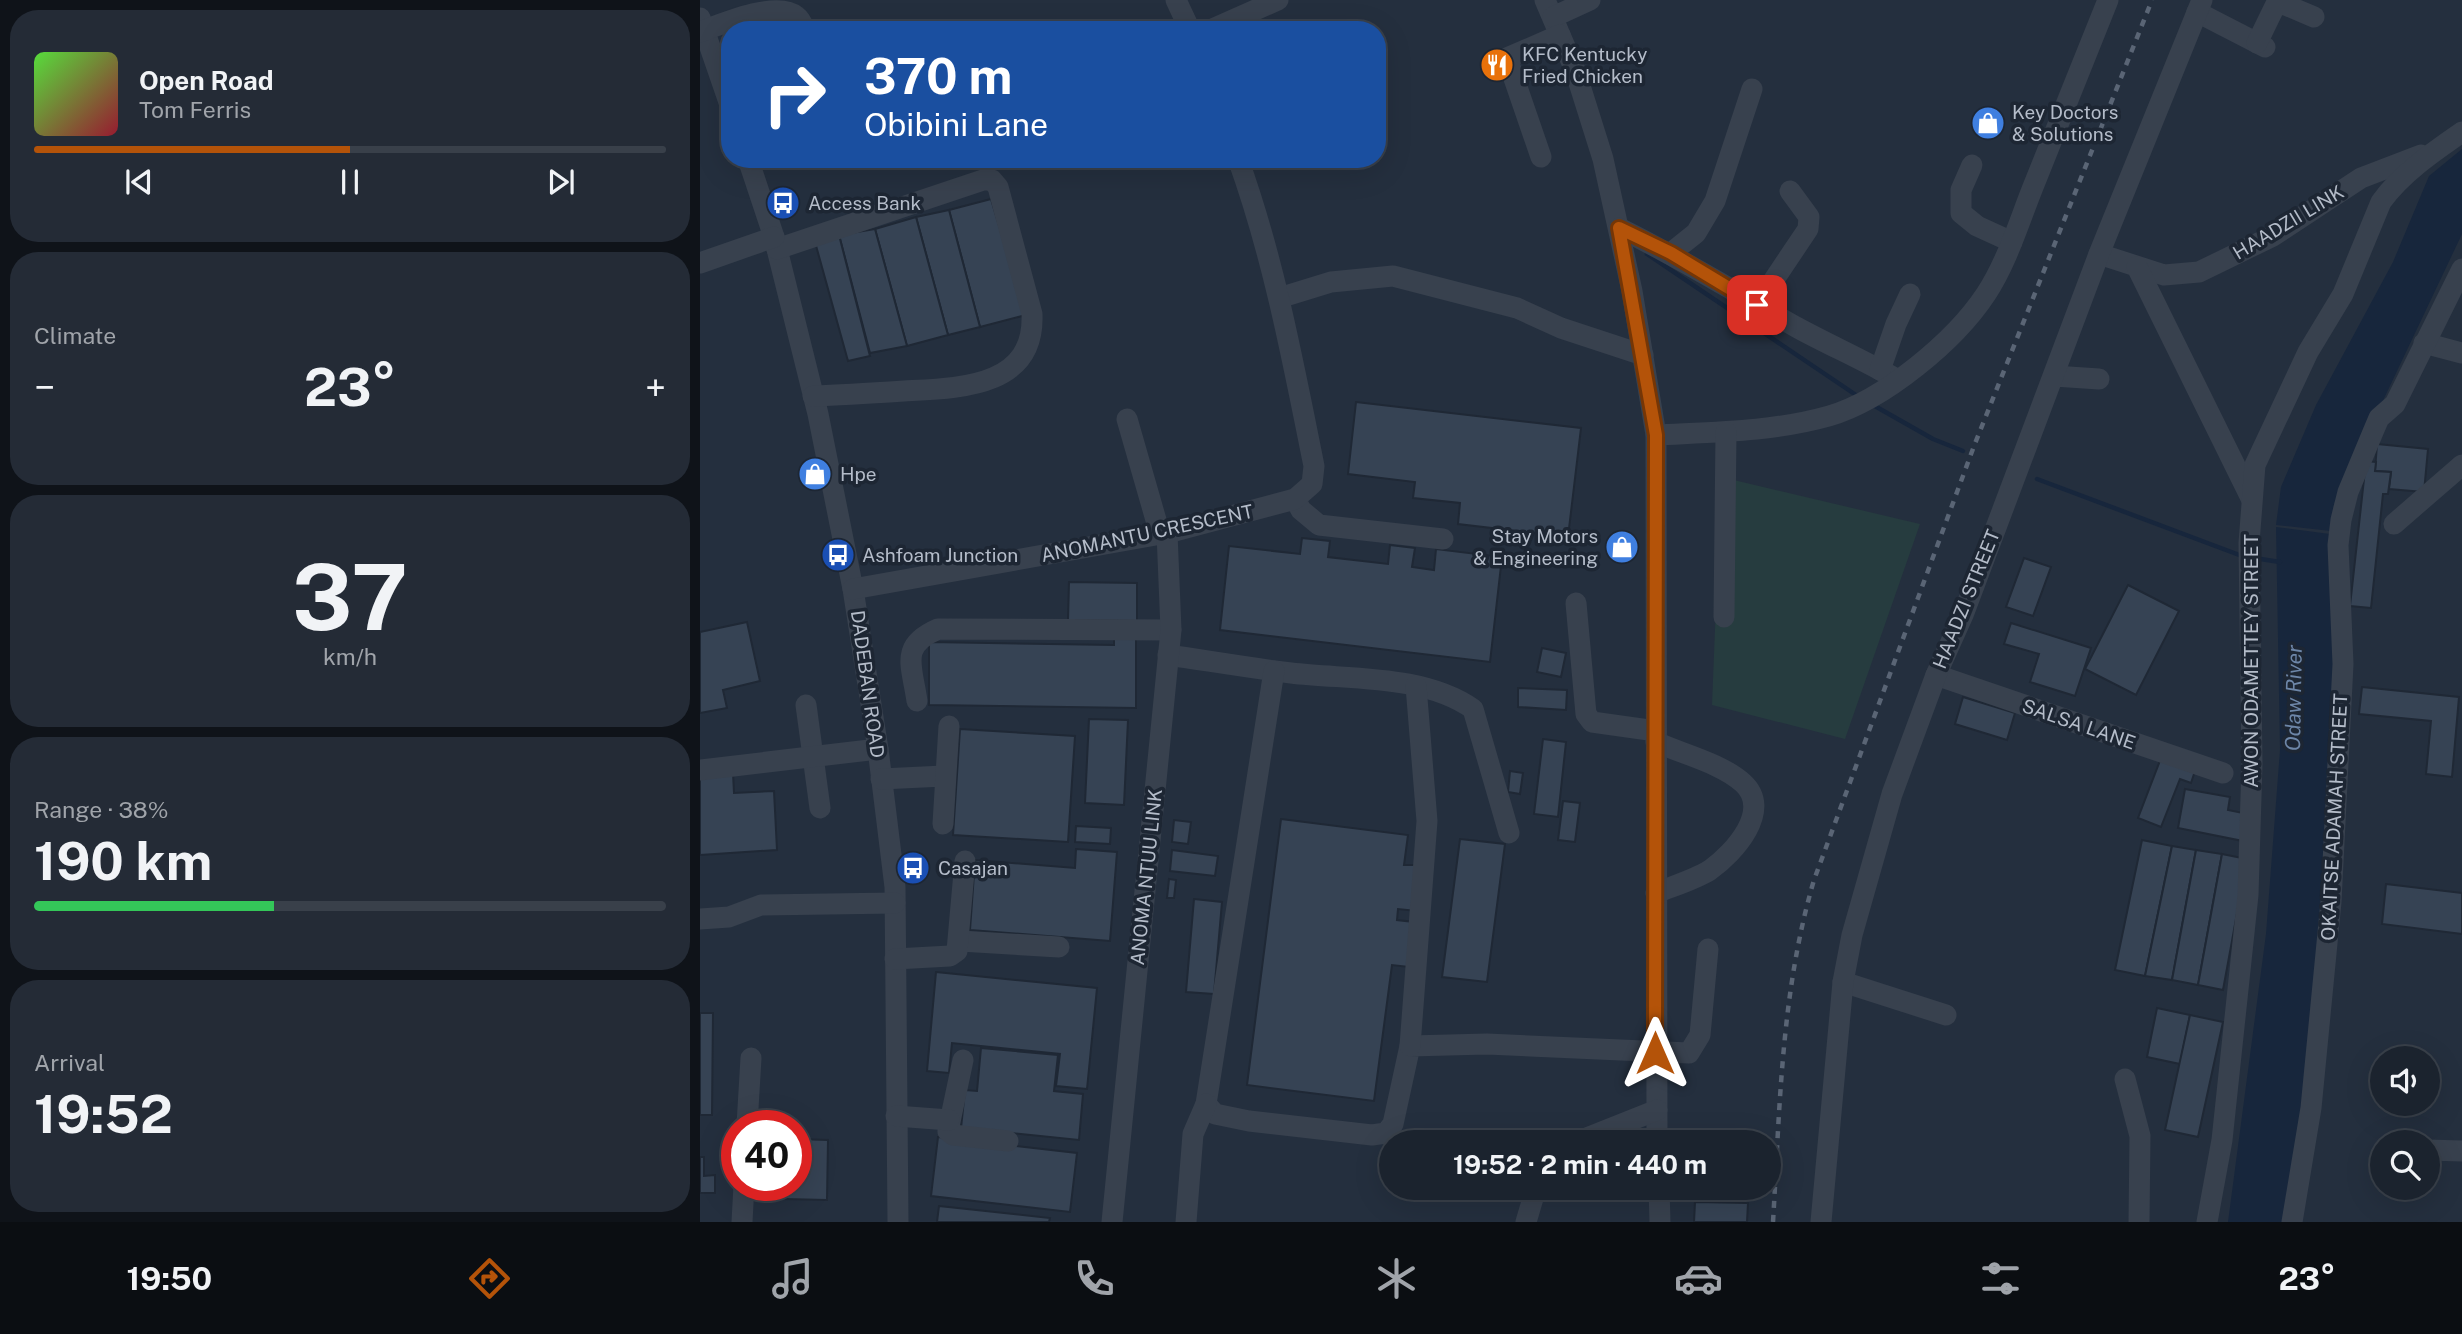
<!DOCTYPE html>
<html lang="en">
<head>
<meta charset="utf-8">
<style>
	body { margin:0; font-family:"Public Sans",sans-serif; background:#242b36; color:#f1f3f6; height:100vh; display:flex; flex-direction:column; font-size:26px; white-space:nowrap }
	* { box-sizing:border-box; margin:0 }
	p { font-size:23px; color:#a0a4aa }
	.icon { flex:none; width:38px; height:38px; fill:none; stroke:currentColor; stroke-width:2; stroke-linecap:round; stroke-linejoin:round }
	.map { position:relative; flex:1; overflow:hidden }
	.side { display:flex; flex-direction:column; gap:10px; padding:10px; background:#0f1319; width:700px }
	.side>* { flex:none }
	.banner { position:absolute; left:21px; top:21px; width:665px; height:147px; border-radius:28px; box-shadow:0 7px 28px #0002,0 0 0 2px #39404a; background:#1a4fa0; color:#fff; overflow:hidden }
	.fabs { position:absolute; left:1670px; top:1046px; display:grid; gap:14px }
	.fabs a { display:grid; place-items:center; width:70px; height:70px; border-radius:50%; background:#1b232e; box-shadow:0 7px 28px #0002,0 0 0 2px #39404a; font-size:35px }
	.speed { position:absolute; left:21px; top:1110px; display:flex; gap:14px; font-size:35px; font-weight:700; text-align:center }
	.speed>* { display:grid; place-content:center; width:91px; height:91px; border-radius:50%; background:#1b232e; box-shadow:0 7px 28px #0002,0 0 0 2px #39404a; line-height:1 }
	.speed .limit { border:10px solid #d22; background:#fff; color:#111 }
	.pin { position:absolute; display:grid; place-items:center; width:60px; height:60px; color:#fff; margin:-30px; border-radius:14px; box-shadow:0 4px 10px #0006 }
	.me { position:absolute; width:77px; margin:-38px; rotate:0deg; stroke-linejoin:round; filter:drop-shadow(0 0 5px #0008) }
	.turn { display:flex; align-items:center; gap:24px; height:147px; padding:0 28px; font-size:32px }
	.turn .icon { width:91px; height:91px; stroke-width:2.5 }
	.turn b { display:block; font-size:49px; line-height:60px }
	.big { font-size:52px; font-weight:700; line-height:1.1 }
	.side .card { flex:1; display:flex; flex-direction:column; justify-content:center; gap:10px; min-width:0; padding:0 24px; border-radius:28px; background:#242b36 }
	.side .dial { align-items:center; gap:0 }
	.dial b { font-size:91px; line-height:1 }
	.song { display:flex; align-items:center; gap:21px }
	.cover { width:84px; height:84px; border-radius:10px; background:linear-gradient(135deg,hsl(110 70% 55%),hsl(350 70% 35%)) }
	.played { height:7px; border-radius:4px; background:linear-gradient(90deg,#b45309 50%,#39404a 50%) }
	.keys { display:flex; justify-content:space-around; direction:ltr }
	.heat { display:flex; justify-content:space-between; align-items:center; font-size:38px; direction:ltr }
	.charge { height:10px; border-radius:5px; background:linear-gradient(90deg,#34c759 38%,#39404a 0) }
	.trip { position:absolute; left:679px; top:1130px; width:402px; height:70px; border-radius:35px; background:#1b232e; box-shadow:0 7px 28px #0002,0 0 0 2px #39404a; font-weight:700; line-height:70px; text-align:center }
	.tabs { display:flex; height:112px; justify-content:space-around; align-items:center; background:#0b0e12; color:#a0a4aa }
	.tabs .icon { width:49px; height:49px }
	.tabs .active { color:#b45309 }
	.tabs b { font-size:32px; color:#f1f3f6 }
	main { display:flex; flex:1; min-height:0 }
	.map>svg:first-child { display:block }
	.green { fill:#263c3f }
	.water { fill:#17263c }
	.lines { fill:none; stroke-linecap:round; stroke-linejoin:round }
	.stream { stroke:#17263c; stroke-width:4.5 }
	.building { fill:#364354; stroke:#1f2835; stroke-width:2 }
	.minor { stroke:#38414e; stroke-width:21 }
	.rail { stroke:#5a6575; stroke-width:4.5; stroke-dasharray:7 7; stroke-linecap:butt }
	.route-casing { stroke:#753606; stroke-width:18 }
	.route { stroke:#b45309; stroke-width:12 }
	.labels { text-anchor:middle; stroke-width:7; stroke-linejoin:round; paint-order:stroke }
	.poi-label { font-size:19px; fill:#b4bcc9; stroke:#1d2633; text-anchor:start }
	.street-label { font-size:19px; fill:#b4bcc9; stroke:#1d2633 }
	.water-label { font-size:21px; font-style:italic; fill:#6d86a8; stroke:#1d2633 }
</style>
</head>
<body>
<main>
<section class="side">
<div class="card">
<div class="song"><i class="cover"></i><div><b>Open Road</b><p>Tom Ferris</p></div></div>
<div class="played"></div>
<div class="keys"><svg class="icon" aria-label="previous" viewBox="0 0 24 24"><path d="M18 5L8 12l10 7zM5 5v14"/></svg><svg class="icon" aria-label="pause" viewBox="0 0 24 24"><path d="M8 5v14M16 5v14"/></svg><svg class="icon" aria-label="next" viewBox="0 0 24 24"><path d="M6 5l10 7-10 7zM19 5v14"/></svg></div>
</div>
<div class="card"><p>Climate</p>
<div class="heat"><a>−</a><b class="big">23°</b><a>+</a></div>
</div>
<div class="card dial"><b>37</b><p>km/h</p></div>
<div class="card"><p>Range · 38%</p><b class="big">190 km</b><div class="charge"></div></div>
<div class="card"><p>Arrival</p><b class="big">19:52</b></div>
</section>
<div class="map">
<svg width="1762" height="1222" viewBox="0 0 1762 1222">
	<rect width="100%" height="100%" fill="#242f3e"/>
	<path class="green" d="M1021,477l199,47 -75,215 -133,-34z"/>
	<g class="water">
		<path d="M1762,149v85l-128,270 -3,27 -55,-6 5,-38 35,-82 77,-143 36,-86z"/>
		<path d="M1576,527l54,7 8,112 -22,392 -28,184h-60l38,-288 14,-184z"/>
	</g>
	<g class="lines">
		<g class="stream">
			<path d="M947,254l209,141"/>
			<path d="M1173,405l60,34 30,12"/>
			<path d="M1337,479l205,77"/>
			<path d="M1554,558l26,4"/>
		</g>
	</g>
	<g class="building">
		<path d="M291,199l35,116 -46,12 -31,-117z"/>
		<path d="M249,210l31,117 -32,8 -32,-118z"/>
		<path d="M216,217l32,118 -41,11 -32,-117z"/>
		<path d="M175,229l32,117 -37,7 -31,-118z"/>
		<path d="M139,235l31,121 -22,5 -33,-119z"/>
		<path d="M656,402l225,26 -13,109 -110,-13 2,-21 -47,-5 2,-16 -67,-8z"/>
		<path d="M1677,444l51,5 -4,43 -35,-3 2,-17 -16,-1z"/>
		<path d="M1666,461l10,1 -1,9 16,1 -3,22h-5l-12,114 -21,-2z"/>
		<path d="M602,538l28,3 -2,16 60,7 2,-19 25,3 -3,19 22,3 2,-21 66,8 -12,105 -270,-32 9,-84 71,8z"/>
		<path d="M1324,558l27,9 -18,49 -27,-9z"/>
		<path d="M369,582l68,1v38l-69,-1z"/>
		<path d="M1428,585l51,26 -43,84 -51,-26z"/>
		<path d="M47,622l13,59 -37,9 4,18 -27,5v-81z"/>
		<path d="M1311,623l80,25 -16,48 -45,-14 9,-28 -35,-10z"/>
		<path d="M414,634h22v74l-207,-3v-63l185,3z"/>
		<path d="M842,648l24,5 -5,24 -24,-5z"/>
		<path d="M1662,687l97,10 -7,80 -26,-3 5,-53 -72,-7z"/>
		<path d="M818,688l49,2 -1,20 -48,-3z"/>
		<path d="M1263,697l52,16 -8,27 -52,-16z"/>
		<path d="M389,719l39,1 -4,85 -39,-2z"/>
		<path d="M260,729l115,7 -7,106 -115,-7z"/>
		<path d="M843,739l23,3 -8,75 -24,-3z"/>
		<path d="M1461,758l34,13 -4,12 -11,-4 -19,48 -23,-9z"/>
		<path d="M810,771l13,2 -3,21 -12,-2z"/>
		<path d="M33,773l1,20 40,-2 3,59 -77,5v-80z"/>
		<path d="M1485,789l45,8 -2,13 20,4 -5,27 -65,-13z"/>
		<path d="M863,801l17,2 -5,39 -17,-2z"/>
		<path d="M581,819l127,16 -4,30h16l-3,46 -19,-2 -1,11 17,2 -5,45 -17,-2 -18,136 -127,-16z"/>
		<path d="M474,820l17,2 -3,22 -16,-2z"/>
		<path d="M376,826l35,2 -1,16 -35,-2z"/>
		<path d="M760,839l45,5 -18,138 -45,-5z"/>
		<path d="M1442,840l30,6 -27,130 -30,-6z"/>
		<path d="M1472,846l24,4 -24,130 -27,-4z"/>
		<path d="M376,849l41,3 -7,89 -140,-11 5,-70 100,8z"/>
		<path d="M472,850l46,6 -3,20 -45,-5z"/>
		<path d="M1496,850l26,4 -24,131 -26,-5z"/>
		<path d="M1522,854l25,5 -24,131 -25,-5z"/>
		<path d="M469,879l7,1 -2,18h-7z"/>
		<path d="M1686,884l76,9v41l-80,-10z"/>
		<path d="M494,899l28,3 -8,92 -28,-2z"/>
		<path d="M236,972l161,16 -10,101 -31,-3 4,-32 -108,-11 -3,30 -22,-2z"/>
		<path d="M1457,1008l33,7 -10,49 -33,-7z"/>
		<path d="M0,1013h13l-1,102h-12z"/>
		<path d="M1490,1015l33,7 -25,115 -33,-7z"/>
		<path d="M281,1048l77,7 -4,36 29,3 -4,46 -118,-12 4,-38 12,1z"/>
		<path d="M37,1137v48h59v-46l32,1 -1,60 -92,-2z"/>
		<path d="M238,1137l139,16 -7,59 -139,-16z"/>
		<path d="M0,1157h4v19l11,-1v18h-15z"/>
		<path d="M995,1202l53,1 -1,19h-53z"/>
		<path d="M239,1206l111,12 -1,4h-112z"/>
	</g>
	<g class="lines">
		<g class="minor">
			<path d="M476,0l14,30"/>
			<path d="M845,0l30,70 28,89 29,132 24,144 1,708"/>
			<path d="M1497,12l68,35"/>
			<path d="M853,17l37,-17"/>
			<path d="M0,18l30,87"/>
			<path d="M510,30l68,-30"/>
			<path d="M0,32c21,-8 77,-32 96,-16 4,3 7,9 9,14"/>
			<path d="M1557,43l18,-37 6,-3 33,14"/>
			<path d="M841,157l-34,-99 53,-23"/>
			<path d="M48,159l26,78 44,177 35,175 25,160 17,138 3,335"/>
			<path d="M1272,165l-11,25v23l16,13 35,16"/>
			<path d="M919,228c62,30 119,66 179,100 33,18 68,33 100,52"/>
			<path d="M77,249l206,-69h9l6,7 34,127c3,74 -73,74 -128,77 -30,2 -60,4 -91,5"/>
			<path d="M971,253l25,-20 19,-32 37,-112"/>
			<path d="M1399,254l65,21 35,-3 74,-36 88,-58 60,-23"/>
			<path d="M0,263l74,-26"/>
			<path d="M1437,267l114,231"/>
			<path d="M579,298l52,-16 62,-6 124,32 44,20 82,27"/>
			<path d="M1057,305l51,-76 1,-12 -19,-26"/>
			<path d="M1724,343l38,10"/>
			<path d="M1180,370l16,-46 14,-30"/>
			<path d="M1354,376l45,3"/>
			<path d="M427,419l33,115"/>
			<path d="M956,435c58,-3 116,-3 173,-19 55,-16 126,-75 157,-122 21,-32 33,-72 47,-107 25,-62 50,-125 75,-187"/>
			<path d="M595,499l6,11 18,15 124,14"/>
			<path d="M1694,524l68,-59"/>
			<path d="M153,589l314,-56 128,-34 17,-15 2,-18c-21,-104 -40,-207 -76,-307"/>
			<path d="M876,603l10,111 6,8 64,9"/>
			<path d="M1024,617l2,-185"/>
			<path d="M468,655c41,6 82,13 123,18 58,7 132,1 182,36l36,124"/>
			<path d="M574,671l-68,433 9,10 34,7 123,14 14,-2 7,-9 17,-78 77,-2 202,9 11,-18 8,-86"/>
			<path d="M1236,675l287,98"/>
			<path d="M217,701c-5,-36 -18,-55 21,-72l233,1"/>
			<path d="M106,705l14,103"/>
			<path d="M0,770l178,-21"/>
			<path d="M181,779l63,-3"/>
			<path d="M243,824l6,-98"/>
			<path d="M956,893c17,-7 38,-13 54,-23 24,-17 63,-60 33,-87 -22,-20 -61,-29 -87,-41"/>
			<path d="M0,919l29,-2 32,-12 134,-2"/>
			<path d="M260,941l99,6"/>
			<path d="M195,959l55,-3 7,-5 8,-90"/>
			<path d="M1143,982l103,33"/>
			<path d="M710,1046l17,-225 -11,-135"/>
			<path d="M263,1060l-15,71 5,4 55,6"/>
			<path d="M1425,1079l15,57 -1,86"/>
			<path d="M196,1116l53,4"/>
			<path d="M47,1125l4,-67"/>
			<path d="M874,1143l83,-33"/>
			<path d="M1727,1150l35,1"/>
			<path d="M959,1188l1,34"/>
			<path d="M42,1222l2,-37"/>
			<path d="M412,1222l59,-592 -4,-97"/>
			<path d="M486,1222l7,-88 13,-30"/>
			<path d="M826,1222l10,-34"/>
			<path d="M1121,1222l22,-240 9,-47 40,-141 44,-119 27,-60 136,-361 103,-254"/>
			<path d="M1507,1222l15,-82 26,-245 4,-131 -3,-221 6,-78 53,-113 35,-58 38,-92c20,-28 52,-50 81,-70"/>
			<path d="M1592,1222l19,-114 20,-206 12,-238 -5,-119 3,-25 7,-28 25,-60 6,-14 16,-14 67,-135"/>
		</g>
		<path class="rail" d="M1073,1222c7,-116 8,-230 41,-342l160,-434 178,-446"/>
	</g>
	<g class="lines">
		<defs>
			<path id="route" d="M955,1053l1,-618 -37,-207 52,25 86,52"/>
		</defs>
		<use href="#route" class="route-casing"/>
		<use href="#route" class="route"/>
	</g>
	<defs>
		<symbol id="restaurant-disc" viewBox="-11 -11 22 22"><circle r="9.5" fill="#e8710a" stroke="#1d2633"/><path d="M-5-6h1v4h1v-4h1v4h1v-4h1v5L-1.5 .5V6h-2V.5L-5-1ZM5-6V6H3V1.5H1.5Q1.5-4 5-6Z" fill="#fff"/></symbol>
		<symbol id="shop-disc" viewBox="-11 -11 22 22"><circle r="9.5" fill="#3f7fe0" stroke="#1d2633"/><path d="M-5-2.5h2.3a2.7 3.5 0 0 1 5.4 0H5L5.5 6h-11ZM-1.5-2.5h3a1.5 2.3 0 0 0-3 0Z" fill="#fff"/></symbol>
		<symbol id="bus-disc" viewBox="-11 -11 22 22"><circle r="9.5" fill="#1a4fb4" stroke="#1d2633"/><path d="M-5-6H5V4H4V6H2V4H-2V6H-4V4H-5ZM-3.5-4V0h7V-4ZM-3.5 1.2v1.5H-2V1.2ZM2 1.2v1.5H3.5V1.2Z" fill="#fff"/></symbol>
	</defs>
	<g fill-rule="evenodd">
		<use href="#restaurant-disc" x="778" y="46" width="38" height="38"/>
		<use href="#shop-disc" x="1269" y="104" width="38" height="38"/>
		<use href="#bus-disc" x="64" y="184" width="38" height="38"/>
		<use href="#shop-disc" x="96" y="455" width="38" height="38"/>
		<use href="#shop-disc" x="903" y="528" width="38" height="38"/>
		<use href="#bus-disc" x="119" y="536" width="38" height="38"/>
		<use href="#bus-disc" x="194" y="849" width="38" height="38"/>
	</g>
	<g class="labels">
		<g class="poi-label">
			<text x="822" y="61">KFC Kentucky<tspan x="822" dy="22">Fried Chicken</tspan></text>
			<text x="1312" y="119">Key Doctors<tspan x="1312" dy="22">&amp; Solutions</tspan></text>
			<text x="108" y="210">Access Bank</text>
			<text x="140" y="481">Hpe</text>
			<text x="898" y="543" text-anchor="end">Stay Motors<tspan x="898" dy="22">&amp; Engineering</tspan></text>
			<text x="162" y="562">Ashfoam Junction</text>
			<text x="238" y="875">Casajan</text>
		</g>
		<g class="street-label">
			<text transform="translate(1588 222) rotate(-31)" y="7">HAADZII LINK</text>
			<text transform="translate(447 533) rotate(-12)" y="7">ANOMANTU CRESCENT</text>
			<text transform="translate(1266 599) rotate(-68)" y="7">HAADZI STREET</text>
			<text transform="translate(1551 661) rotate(-90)" y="7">AWON ODAMETTEY STREET</text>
			<text transform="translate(168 684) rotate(82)" y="7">DADEBAN ROAD</text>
			<text transform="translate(1379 724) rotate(19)" y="7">SALSA LANE</text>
			<text transform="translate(1634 817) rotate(-87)" y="7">OKAITSE ADAMAH STREET</text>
			<text transform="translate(446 877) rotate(-84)" y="7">ANOMA NTUU LINK</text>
		</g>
		<g class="water-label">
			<text transform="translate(1594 698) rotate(-89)" y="7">Odaw River</text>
		</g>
	</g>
</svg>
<div class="fabs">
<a><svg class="icon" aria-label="sound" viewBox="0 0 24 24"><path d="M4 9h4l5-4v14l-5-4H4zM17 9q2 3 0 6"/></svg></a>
<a><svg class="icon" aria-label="search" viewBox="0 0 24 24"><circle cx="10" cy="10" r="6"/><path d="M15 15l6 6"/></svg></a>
</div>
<div class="speed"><div class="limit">40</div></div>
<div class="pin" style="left:1057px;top:305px;background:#d93025"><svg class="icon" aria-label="arrive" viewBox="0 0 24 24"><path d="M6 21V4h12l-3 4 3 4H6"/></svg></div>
<svg class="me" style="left:955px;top:1053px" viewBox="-20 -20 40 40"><path d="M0-17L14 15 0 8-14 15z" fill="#b45309" stroke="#fff" stroke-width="4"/></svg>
<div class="trip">19:52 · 2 min · 440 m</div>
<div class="banner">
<div class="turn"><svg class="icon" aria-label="right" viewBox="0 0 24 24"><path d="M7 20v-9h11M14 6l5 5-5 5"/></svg><div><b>370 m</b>Obibini Lane</div></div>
</div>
</div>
</main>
<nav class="tabs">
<b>19:50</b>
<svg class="icon active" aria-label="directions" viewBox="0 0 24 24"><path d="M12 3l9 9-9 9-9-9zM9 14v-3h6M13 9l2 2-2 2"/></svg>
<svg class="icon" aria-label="music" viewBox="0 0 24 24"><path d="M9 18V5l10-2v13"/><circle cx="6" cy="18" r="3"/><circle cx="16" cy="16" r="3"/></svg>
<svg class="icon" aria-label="phone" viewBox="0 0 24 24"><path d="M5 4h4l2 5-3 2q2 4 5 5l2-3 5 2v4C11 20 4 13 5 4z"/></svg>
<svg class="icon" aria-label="climate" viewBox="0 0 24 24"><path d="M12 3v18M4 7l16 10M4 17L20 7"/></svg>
<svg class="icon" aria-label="car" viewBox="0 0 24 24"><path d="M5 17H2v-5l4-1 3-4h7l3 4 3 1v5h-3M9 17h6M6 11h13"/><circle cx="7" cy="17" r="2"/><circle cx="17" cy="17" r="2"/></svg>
<svg class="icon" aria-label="filters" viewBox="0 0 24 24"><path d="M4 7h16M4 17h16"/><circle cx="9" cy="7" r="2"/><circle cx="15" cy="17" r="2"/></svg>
<b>23°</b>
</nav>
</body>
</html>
